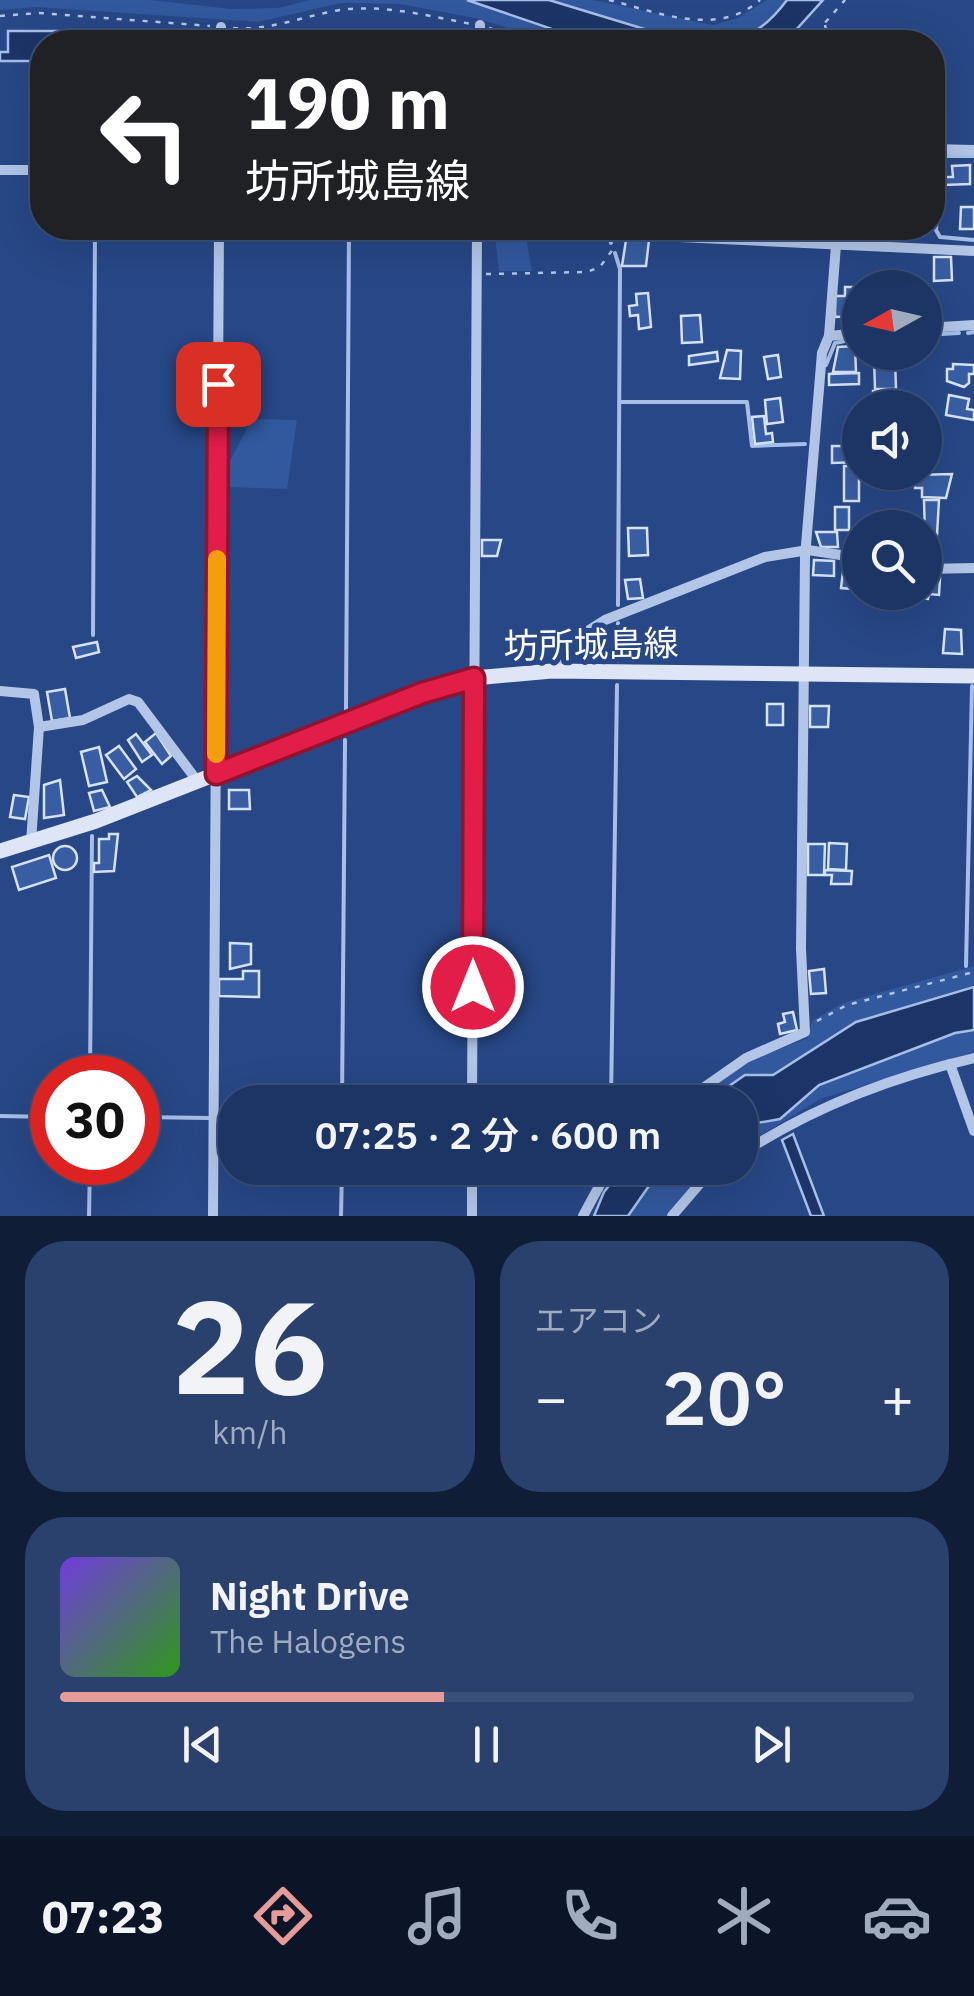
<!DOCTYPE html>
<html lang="ja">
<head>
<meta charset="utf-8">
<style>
	body { margin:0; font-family:"IBM Plex Sans","Noto Sans JP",sans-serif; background:#2a406d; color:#f1f3f6; height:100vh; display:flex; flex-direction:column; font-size:38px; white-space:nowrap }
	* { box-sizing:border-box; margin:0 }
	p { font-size:32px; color:#a0abbf }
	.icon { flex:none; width:55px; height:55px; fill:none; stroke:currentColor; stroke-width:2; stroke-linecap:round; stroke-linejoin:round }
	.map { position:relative; height:1216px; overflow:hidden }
	.panel { display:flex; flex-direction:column; gap:25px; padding:25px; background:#101d37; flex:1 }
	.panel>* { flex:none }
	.hud { position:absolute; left:30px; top:30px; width:915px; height:210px; border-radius:40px; box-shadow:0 10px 40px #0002,0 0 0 2px #3b5078; background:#202124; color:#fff; overflow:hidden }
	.needle { width:65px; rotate:262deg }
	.buttons { position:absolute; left:842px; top:270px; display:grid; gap:20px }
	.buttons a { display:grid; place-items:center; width:100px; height:100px; border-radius:50%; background:#1d3564; box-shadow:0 10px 40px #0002,0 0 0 2px #3b5078; font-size:50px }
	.speed { position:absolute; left:30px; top:1055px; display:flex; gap:20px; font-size:50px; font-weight:700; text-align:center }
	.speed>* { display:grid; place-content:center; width:130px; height:130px; border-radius:50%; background:#1d3564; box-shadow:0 10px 40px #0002,0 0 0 2px #3b5078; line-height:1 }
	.speed .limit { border:15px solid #d22; background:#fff; color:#111 }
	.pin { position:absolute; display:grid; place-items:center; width:85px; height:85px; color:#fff; margin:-42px; border-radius:20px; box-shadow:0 5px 15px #0006 }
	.me { position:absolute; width:110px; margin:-55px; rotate:0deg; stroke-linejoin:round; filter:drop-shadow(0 0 8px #0008) }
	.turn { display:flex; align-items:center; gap:35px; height:210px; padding:0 50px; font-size:45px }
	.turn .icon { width:130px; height:130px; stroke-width:2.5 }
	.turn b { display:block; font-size:70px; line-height:85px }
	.big { font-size:75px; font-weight:600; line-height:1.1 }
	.panel .widget { flex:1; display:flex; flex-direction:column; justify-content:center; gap:15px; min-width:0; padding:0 35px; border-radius:40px; background:#2a406d }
	.panel .dial { align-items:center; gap:0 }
	.dial b { font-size:130px; line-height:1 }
	.song { display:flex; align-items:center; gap:30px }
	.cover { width:120px; height:120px; border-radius:15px; background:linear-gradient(135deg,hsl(260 70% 55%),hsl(110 70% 35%)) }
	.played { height:10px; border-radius:5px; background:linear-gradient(90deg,#e69b98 45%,#3b5078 45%) }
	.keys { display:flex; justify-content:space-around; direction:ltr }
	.heat { display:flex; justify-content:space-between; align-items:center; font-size:55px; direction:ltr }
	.panel .tiles { flex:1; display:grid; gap:25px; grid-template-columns:1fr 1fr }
	.widget:last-child { grid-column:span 2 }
	.trip { position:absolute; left:218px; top:1085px; width:540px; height:100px; border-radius:40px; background:#1d3564; box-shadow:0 10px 40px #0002,0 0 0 2px #3b5078; font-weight:600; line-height:100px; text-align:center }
	.dock { display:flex; height:160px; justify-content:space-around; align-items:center; background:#0c1528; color:#a0abbf }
	.dock .icon { width:70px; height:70px }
	.dock .current { color:#e69b98 }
	.dock b { font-size:45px; color:#f1f3f6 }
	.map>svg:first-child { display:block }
	.green { fill:#32589e }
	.water { fill:#1c3467; stroke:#a7bfe8; stroke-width:2.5 }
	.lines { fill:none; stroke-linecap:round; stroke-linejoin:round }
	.stream { stroke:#a7bfe8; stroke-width:4 }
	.building { fill:#385da3; stroke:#d6e2f6; stroke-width:2.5 }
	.path { stroke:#b3c6e8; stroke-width:2.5; stroke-dasharray:5 8; stroke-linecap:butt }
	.street { stroke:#b3c6e8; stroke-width:10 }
	.secondary { stroke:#dde5f7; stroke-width:15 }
	.route-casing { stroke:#92132f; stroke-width:25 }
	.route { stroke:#e11d48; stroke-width:18 }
	.slow { stroke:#f59e0b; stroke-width:18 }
	.labels { text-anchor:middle; stroke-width:10; stroke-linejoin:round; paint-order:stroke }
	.street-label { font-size:35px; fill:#fff; stroke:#274786 }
</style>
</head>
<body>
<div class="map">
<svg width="974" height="1216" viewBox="0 0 974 1216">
	<rect width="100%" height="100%" fill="#274786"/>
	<g class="green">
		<path d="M0,0h150l82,9 46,-1 32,-8h157l123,42h-35l-80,-24 -75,-14 -59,-1 -83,19 -222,-15 -36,3z"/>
		<path d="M549,0h44l120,25 25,-7 29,-18h20c-13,17 -26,34 -47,40 -55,15 -137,-24 -191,-40z"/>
		<path d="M502,228h22l8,43h-33l-5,-41z"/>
		<path d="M252,419l45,1 -10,69 -64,-2 -1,-11z"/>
		<path d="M974,966v21l-118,35 -83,53h-28l-39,27h-14l57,-41 59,-23 4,-17 31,-18z"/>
		<path d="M974,1030v22l-154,47 -80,49v-22l40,-7 39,-34 136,-52z"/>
		<path d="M673,1168h36l-43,48h-38l23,-33z"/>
	</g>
	<g class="water">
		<path d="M467,0h82l138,42h-97z"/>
		<path d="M787,0h36l-38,42h-69c33,-3 51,-15 71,-42z"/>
		<path d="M8,31h82v11h-48v19h-42v-9h8z"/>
		<path d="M974,987v43l-19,3 -136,52 -39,34 -40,7v-24h-34l39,-27h28l83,-53z"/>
		<path d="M793,1134l31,82h-13l-29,-76z"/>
		<path d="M623,1168h50l-22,15 -23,33h-34l10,-24z"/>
	</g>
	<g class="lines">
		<g class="stream">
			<path d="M96,42v-1"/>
			<path d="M351,42v-10"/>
			<path d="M974,156h-33l-5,74 4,7 34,3"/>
			<path d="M608,228l3,15"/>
			<path d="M615,253l5,16 -2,336"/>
			<path d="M968,333l6,-1"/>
			<path d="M925,335l34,-2"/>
			<path d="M826,365l9,-22 20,-4"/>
			<path d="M621,402h126l5,44 53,-2"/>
			<path d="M93,635l2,-407"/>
			<path d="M617,661l1,-38"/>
			<path d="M346,710l3,-482"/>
			<path d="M966,966l6,-280"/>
			<path d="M90,1078l2,-242"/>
			<path d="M342,1102l3,-362"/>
			<path d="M611,1102l6,-417"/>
			<path d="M0,1116l52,1"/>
			<path d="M138,1117l71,1"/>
			<path d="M219,1118h16"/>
			<path d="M89,1216l1,-54"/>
			<path d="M341,1216l1,-48"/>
		</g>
	</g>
	<g class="building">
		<path d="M970,165v19l-27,1v-8h10l-1,-11z"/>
		<path d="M961,207h13v22h-14z"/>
		<path d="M626,240h23l-3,26h-24z"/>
		<path d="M934,257h17l1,23 -18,1z"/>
		<path d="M845,287h12l1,29 -23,1v-21h10z"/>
		<path d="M648,293l3,34 -12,2 -1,-14 -8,1 -1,-10 8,-1 -1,-11z"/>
		<path d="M700,315l2,27 -20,1 -1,-27z"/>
		<path d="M855,346l1,26h-23l5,-25z"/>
		<path d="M727,350l14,1 -1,28 -20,-1z"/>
		<path d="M717,352l1,9 -29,4v-9z"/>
		<path d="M778,355l3,22 -13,2 -4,-22z"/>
		<path d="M895,357l1,32h-21l-1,-31z"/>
		<path d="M953,364l21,1v9h-5v9l-5,4 -17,-6v-12h6z"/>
		<path d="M859,373v11l-30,1v-11z"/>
		<path d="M873,391l25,1v16h-25z"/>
		<path d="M949,395l20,4 -2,10 7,1v10l-28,-5z"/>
		<path d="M780,398l3,24 -16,2 -2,-24z"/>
		<path d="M764,416l2,18 6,-1 1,9 -18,2 -3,-27z"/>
		<path d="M832,446h28v16l-28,1z"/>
		<rect x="844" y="466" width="15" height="35"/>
		<path d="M952,474l-6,24 -24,-1v-9h-7v-13z"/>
		<path d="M924,500h15l-2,35h-12z"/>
		<rect x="835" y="507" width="14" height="23"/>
		<path d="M628,528h19l1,27 -19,1z"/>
		<path d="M816,532h21l1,15h-17z"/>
		<path d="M482,540h19l-4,16h-15z"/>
		<path d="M814,560l20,1v15l-21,-1z"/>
		<path d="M844,563l11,1 -3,25 -11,-1z"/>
		<path d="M925,577l15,1 -1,17 -10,-1 -1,5 -10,-1v-6h7z"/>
		<path d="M640,579l3,19 -15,1 -3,-19z"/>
		<path d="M945,629l16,1 1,24 -19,-1z"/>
		<path d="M97,642l2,10 -23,6 -3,-11z"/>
		<path d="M65,689l5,29 -18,3 -5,-29z"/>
		<rect x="767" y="704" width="16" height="21"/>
		<path d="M810,706h19l-1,21h-18z"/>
		<path d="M156,733l15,23 -9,8 -17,-22z"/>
		<path d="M136,734l16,21 -10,7 -14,-22z"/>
		<path d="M119,746l17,23 -12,10 -18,-24z"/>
		<path d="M99,747l8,35 -18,4 -8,-34z"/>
		<path d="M137,776l14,14 -14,7 -10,-15z"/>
		<path d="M60,780l4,35 -20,3v-33z"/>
		<path d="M102,790l8,17 -16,4 -5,-18z"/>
		<path d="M229,790h20l1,19h-21z"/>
		<path d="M14,795l15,2 -4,22 -15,-2z"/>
		<path d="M109,834h9l-4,37 -20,1v-9h5v-24h10z"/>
		<path d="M829,843l18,1 -1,26 -18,-1z"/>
		<path d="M808,844h17l-1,31h-16z"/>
		<circle cx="65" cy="858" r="12"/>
		<path d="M49,855l7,23 -37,12 -7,-23z"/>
		<path d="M825,870l27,1 -1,13h-20l1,-9h-7z"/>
		<path d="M230,943l21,1v20l-21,5z"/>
		<path d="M824,969l2,24 -15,1 -2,-23z"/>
		<path d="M243,971h16v26l-40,-1v-17h24z"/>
		<path d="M793,1012l4,18 -17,4 -2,-10 7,-2 -2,-8z"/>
	</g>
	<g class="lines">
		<g class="path">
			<path d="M609,0c48,12 109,38 151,0"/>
			<path d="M0,16l39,-3 171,13"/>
			<path d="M825,25l4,17"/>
			<path d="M233,28c37,3 70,-12 107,-18 43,-6 89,6 131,14"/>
			<path d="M489,28l46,14"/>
			<path d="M808,42l37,-42"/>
			<path d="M486,274l101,-2 13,-5 16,-22"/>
			<path d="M817,1021l30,-16 127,-33"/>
		</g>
		<g class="street">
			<path d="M221,42v-15"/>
			<path d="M480,42v-17"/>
			<path d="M932,149l42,1"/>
			<path d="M0,170h42"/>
			<path d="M613,228l4,6 357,17"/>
			<path d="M830,228v16"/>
			<path d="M925,328l49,-3"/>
			<path d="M829,336l31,-3"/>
			<path d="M925,569l49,-1"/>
			<path d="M552,671l15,-27 38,-24 160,-63 43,-7 52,8"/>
			<path d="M0,691l34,3 5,33"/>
			<path d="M31,842l8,-115 44,-7 46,-21 9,3 60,80"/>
			<path d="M950,1064l24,67"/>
			<path d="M472,1102l5,-874"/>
			<path d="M683,1102l63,-44 59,-26 -4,-83 4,-392 17,-204 7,-17 7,-91"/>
			<path d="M740,1155c70,-47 152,-78 234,-97"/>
			<path d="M213,1216l6,-988"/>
			<path d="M472,1216v-48"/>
			<path d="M583,1216l26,-48"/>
			<path d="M672,1216l31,-36 18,-12"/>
		</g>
		<path class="secondary" d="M0,851l96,-30 326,-128 52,-15 78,-7 422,5"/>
	</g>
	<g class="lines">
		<defs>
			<path id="route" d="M218,384l-2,390 206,-81 52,-15 -1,309"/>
		</defs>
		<use href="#route" class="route-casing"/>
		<use href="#route" class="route"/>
		<path class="slow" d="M216,754l1,-195"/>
	</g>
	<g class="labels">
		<g class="street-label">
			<text transform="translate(591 645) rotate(-1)" y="12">坊所城島線</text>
		</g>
	</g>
</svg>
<div class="buttons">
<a><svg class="needle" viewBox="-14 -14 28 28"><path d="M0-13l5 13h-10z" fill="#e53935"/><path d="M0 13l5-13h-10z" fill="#a0abbf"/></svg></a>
<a><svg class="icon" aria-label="sound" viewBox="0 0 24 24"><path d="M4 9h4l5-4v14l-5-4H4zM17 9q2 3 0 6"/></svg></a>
<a><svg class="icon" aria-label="search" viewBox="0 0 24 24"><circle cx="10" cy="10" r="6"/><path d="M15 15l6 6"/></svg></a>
</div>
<div class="speed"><div class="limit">30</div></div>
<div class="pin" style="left:218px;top:384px;background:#d93025"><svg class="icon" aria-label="arrive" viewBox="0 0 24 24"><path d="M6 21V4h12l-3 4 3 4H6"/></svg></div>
<svg class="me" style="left:473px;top:987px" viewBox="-20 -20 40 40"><circle r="17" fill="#e11d48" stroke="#fff" stroke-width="3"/><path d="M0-11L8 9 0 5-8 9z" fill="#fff"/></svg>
<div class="trip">07:25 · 2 分 · 600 m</div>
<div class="hud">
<div class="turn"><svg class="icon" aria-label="left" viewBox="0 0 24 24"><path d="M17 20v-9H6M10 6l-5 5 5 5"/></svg><div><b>190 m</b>坊所城島線</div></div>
</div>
</div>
<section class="panel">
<div class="tiles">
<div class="widget dial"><b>26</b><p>km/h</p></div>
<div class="widget"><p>エアコン</p>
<div class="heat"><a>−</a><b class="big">20°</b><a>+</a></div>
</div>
<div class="widget">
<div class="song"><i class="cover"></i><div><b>Night Drive</b><p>The Halogens</p></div></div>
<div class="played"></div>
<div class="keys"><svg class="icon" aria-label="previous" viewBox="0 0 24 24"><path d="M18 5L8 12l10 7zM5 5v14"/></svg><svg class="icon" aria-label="pause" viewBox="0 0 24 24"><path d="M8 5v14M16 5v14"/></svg><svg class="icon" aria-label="next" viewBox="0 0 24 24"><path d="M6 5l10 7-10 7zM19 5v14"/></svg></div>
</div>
</div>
</section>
<nav class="dock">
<b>07:23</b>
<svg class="icon current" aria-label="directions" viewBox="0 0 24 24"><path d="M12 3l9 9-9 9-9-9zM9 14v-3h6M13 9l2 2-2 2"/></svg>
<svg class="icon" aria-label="music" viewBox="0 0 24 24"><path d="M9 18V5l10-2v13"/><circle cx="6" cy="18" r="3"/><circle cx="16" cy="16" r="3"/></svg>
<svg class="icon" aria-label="phone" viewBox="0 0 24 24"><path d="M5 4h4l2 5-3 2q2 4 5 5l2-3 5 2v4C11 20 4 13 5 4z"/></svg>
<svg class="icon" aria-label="climate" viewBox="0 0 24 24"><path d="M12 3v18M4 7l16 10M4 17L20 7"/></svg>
<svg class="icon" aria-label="car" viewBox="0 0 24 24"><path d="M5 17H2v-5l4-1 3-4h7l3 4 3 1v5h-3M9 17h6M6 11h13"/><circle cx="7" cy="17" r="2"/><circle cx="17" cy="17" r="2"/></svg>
</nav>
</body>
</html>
